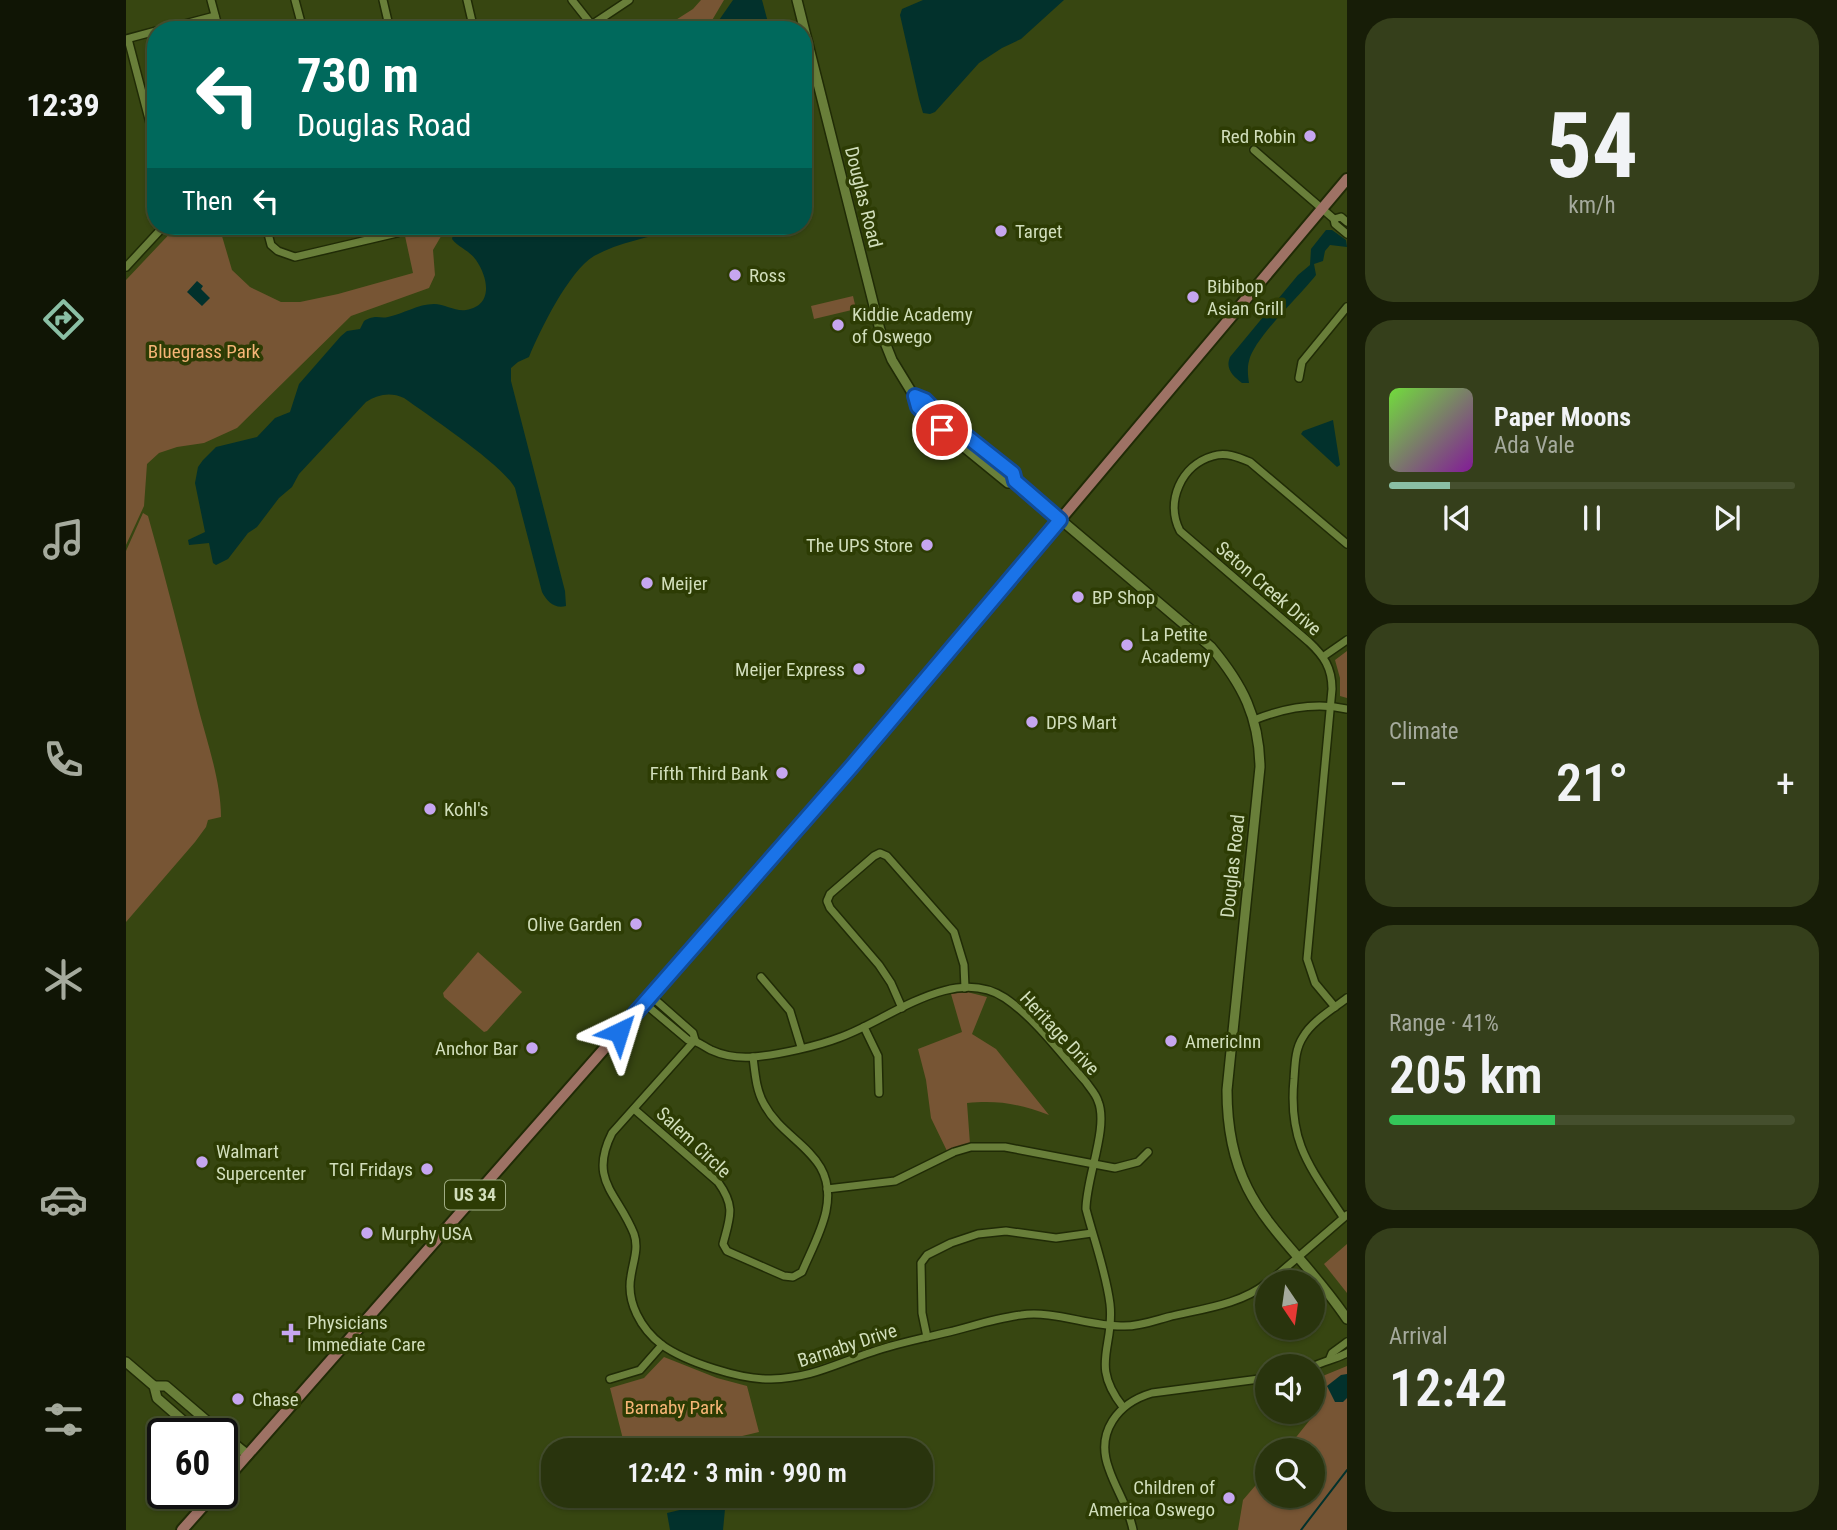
<!DOCTYPE html>
<html lang="en">
<head>
<meta charset="utf-8">
<style>
	body { margin:0; font-family:"Roboto Condensed",sans-serif; background:#353f1b; color:#f1f3f6; height:100vh; display:flex; flex-direction:column; font-size:26px; white-space:nowrap }
	* { box-sizing:border-box; margin:0 }
	p { font-size:23px; color:#a5aa9d }
	.icon { flex:none; width:38px; height:38px; fill:none; stroke:currentColor; stroke-width:2; stroke-linecap:round; stroke-linejoin:round }
	.map { position:relative; flex:1; overflow:hidden }
	.drawer { display:flex; flex-direction:column; gap:18px; padding:18px; background:#171d07; width:490px }
	.drawer>* { flex:none }
	.hud { position:absolute; left:21px; top:21px; width:665px; height:214px; border-radius:28px; box-shadow:0 2px 5px #0004,0 0 0 2px #454f2e; background:#00695c; color:#fff; overflow:hidden }
	.needle { width:46px; rotate:167deg }
	.buttons { position:absolute; left:1129px; top:1270px; display:grid; gap:14px }
	.buttons a { display:grid; place-items:center; width:70px; height:70px; border-radius:50%; background:#29340d; box-shadow:0 2px 5px #0004,0 0 0 2px #454f2e; font-size:35px }
	.speed { position:absolute; left:21px; top:1418px; display:flex; gap:14px; font-size:35px; font-weight:700; text-align:center }
	.speed>* { display:grid; place-content:center; width:91px; height:91px; border-radius:50%; background:#29340d; box-shadow:0 2px 5px #0004,0 0 0 2px #454f2e; line-height:1 }
	.speed .limit { border:4px solid #111; border-radius:10px; background:#fff; color:#111 }
	.pin { position:absolute; display:grid; place-items:center; width:60px; height:60px; color:#fff; margin:-30px; border:4px solid #fff; border-radius:50%; box-shadow:0 2px 7px #0007 }
	.me { position:absolute; width:77px; margin:-38px; rotate:41deg; stroke-linejoin:round; filter:drop-shadow(0 0 5px #0008) }
	.turn { display:flex; align-items:center; gap:24px; height:147px; padding:0 35px; font-size:32px }
	.turn .icon { width:91px; height:91px; stroke-width:2.5 }
	.turn b { display:block; font-size:49px; line-height:60px }
	.then { display:flex; align-items:center; height:66px; padding:0 35px; background:#0003; gap:14px; font-size:26px }
	.big { font-size:52px; font-weight:600; line-height:1.1 }
	.drawer .card { flex:1; display:flex; flex-direction:column; justify-content:center; gap:10px; min-width:0; padding:0 24px; border-radius:28px; background:#353f1b }
	.drawer .dial { align-items:center; gap:0 }
	.dial b { font-size:91px; line-height:1 }
	.song { display:flex; align-items:center; gap:21px }
	.cover { width:84px; height:84px; border-radius:10px; background:linear-gradient(135deg,hsl(100 70% 55%),hsl(290 70% 35%)) }
	.played { height:7px; border-radius:4px; background:linear-gradient(90deg,#8abfa5 15%,#454f2e 15%) }
	.keys { display:flex; justify-content:space-around; direction:ltr }
	.heat { display:flex; justify-content:space-between; align-items:center; font-size:38px; direction:ltr }
	.charge { height:10px; border-radius:5px; background:linear-gradient(90deg,#34c759 41%,#454f2e 0) }
	.trip { position:absolute; left:415px; top:1438px; width:392px; height:70px; border-radius:28px; background:#29340d; box-shadow:0 2px 5px #0004,0 0 0 2px #454f2e; font-weight:600; line-height:70px; text-align:center }
	main { display:flex; flex:1; min-height:0 }
	.dock { display:flex; flex-direction:column; width:126px; justify-content:space-around; align-items:center; background:#101505; color:#a5aa9d }
	.dock .icon { width:49px; height:49px }
	.dock .current { color:#8abfa5 }
	.dock b { font-size:32px; color:#f1f3f6 }
	.map>svg:first-child { display:block }
	.green { fill:#775534 }
	.water { fill:#02312c }
	.lines { fill:none; stroke-linecap:round; stroke-linejoin:round }
	.stream { stroke:#02312c; stroke-width:2 }
	.minor-casing { stroke:#202b06; stroke-width:10 }
	.tertiary-casing { stroke:#202b06; stroke-width:12 }
	.primary-casing { stroke:#202b06; stroke-width:14 }
	.minor { stroke:#697f3a; stroke-width:7 }
	.tertiary { stroke:#697f3a; stroke-width:9 }
	.primary { stroke:#9e7265; stroke-width:10 }
	.route-casing { stroke:#114b97; stroke-width:18 }
	.route { stroke:#1a73e8; stroke-width:12 }
	.poi-dot { fill:#c6a6f0; stroke:#2d3c04; stroke-width:2.5 }
	.labels { text-anchor:middle; stroke-width:7; stroke-linejoin:round; paint-order:stroke }
	.shield { fill:#2d3c04; stroke:#a0ad84; stroke-width:2 }
	.shield-label { font-size:18px; font-weight:bold; fill:#d1debb }
	.poi-label { font-size:19px; fill:#d1debb; stroke:#2d3c04; text-anchor:start }
	.street-label { font-size:19px; fill:#d1debb; stroke:#2d3c04 }
	.park-label { font-size:19px; fill:#f6b576; stroke:#2d3c04 }
</style>
</head>
<body>
<main>
<nav class="dock">
<b>12:39</b>
<svg class="icon current" aria-label="directions" viewBox="0 0 24 24"><path d="M12 3l9 9-9 9-9-9zM9 14v-3h6M13 9l2 2-2 2"/></svg>
<svg class="icon" aria-label="music" viewBox="0 0 24 24"><path d="M9 18V5l10-2v13"/><circle cx="6" cy="18" r="3"/><circle cx="16" cy="16" r="3"/></svg>
<svg class="icon" aria-label="phone" viewBox="0 0 24 24"><path d="M5 4h4l2 5-3 2q2 4 5 5l2-3 5 2v4C11 20 4 13 5 4z"/></svg>
<svg class="icon" aria-label="climate" viewBox="0 0 24 24"><path d="M12 3v18M4 7l16 10M4 17L20 7"/></svg>
<svg class="icon" aria-label="car" viewBox="0 0 24 24"><path d="M5 17H2v-5l4-1 3-4h7l3 4 3 1v5h-3M9 17h6M6 11h13"/><circle cx="7" cy="17" r="2"/><circle cx="17" cy="17" r="2"/></svg>
<svg class="icon" aria-label="filters" viewBox="0 0 24 24"><path d="M4 7h16M4 17h16"/><circle cx="9" cy="7" r="2"/><circle cx="15" cy="17" r="2"/></svg>
</nav>
<div class="map">
<svg width="1221" height="1530" viewBox="0 0 1221 1530">
	<rect width="100%" height="100%" fill="#374611"/>
	<g class="green">
		<path d="M575,0h23l-13,22v8h-51l33,-21z"/>
		<path d="M51,226h42l13,44 18,17 31,15h19l38,-8 75,-21 -8,-37 11,-5 4,-5h27l-14,24 2,25 -6,13 -78,28 -114,112 -33,15 -27,4 -18,6 -12,11 -3,42 -18,39v-265z"/>
		<path d="M727,296l3,13 -42,10 -3,-13z"/>
		<path d="M17,513l5,3c18,63 34,127 50,191 9,35 23,74 23,110l-13,3 -2,7 -11,15 -69,80v-371z"/>
		<path d="M1221,651v47l-7,-2v-18l-5,-18z"/>
		<path d="M352,952l44,40 -35,39 -3,1 -40,-35 -1,-4z"/>
		<path d="M841,992l20,5 -15,37 24,15 53,66c-30,-11 -50,-15 -82,-12l3,41 -23,7 -16,-33 -5,-38 -8,-31 44,-17 -11,-38z"/>
		<path d="M1221,1244v49l-23,-29z"/>
		<path d="M538,1357l53,21 30,8 12,46 -25,6 1,4 -34,9h-3l-1,-5 -20,5h-51l-16,-63 34,-10z"/>
		<path d="M1221,1366v164h-109l5,-30 24,-28v24h45v-45h-27l36,-45 -8,-26z"/>
	</g>
	<g class="water">
		<path d="M607,0h29l8,30h-54l1,-7z"/>
		<path d="M797,0h141l-43,39 -19,9 -23,15 -44,49 -5,2 -7,-1 -4,-14 -19,-84 2,-6z"/>
		<path d="M329,226h230l-7,4c-28,7 -59,12 -84,26 -25,15 -54,74 -65,101l-11,5 -7,6v13l54,210 1,15c-11,3 -19,-4 -24,-14l-27,-104c-12,-23 -86,-72 -111,-90 -13,-6 -26,-4 -38,4l-67,72 -7,13 -13,11 -22,29 -9,6 -20,26 -12,6 -3,-2 -4,-20 -20,2 -1,-5 17,-8 -10,-49 3,-16 5,-7 13,-13 41,-10 18,-19 15,-6 9,-28 42,-48 6,-5 13,-2 4,-8c12,-7 15,-2 24,-4 15,-3 30,-13 46,-13 11,0 22,8 32,6 28,-4 22,-33 10,-50 -7,-10 -17,-12 -24,-21z"/>
		<path d="M1200,230h6l14,10 1,7 -17,-2 -5,6 -2,10 -9,3 2,11c-16,21 -62,63 -67,86 -2,7 -1,15 0,22h-7c-9,-7 -17,-14 -12,-26l68,-82 12,-10 1,-16z"/>
		<path d="M71,281l6,5 -2,3 9,9 -8,8 -15,-14z"/>
		<path d="M1207,420l7,45 -3,2 -36,-33 2,-3z"/>
		<path d="M1221,1374v24l-4,4h-8l-8,-16 14,-11z"/>
		<path d="M600,1499l-3,31h-53l-3,-17z"/>
	</g>
	<g class="lines">
		<path class="stream" d="M1175,1530l46,-60"/>
		<defs>
			<g id="minor">
				<path d="M85,0l8,30"/>
				<path d="M169,0l8,30"/>
				<path d="M257,0l7,30"/>
				<path d="M341,0l7,30"/>
				<path d="M446,0l19,24"/>
				<path d="M36,30l53,-14"/>
				<path d="M458,30l45,-30"/>
				<path d="M0,39l30,-8"/>
				<path d="M2,39l28,107"/>
				<path d="M1128,150l80,69 1,5 12,10"/>
				<path d="M1208,219l7,-2 6,5"/>
				<path d="M140,226l5,19 7,6 17,6 102,-24 16,-7"/>
				<path d="M0,267l38,-41"/>
				<path d="M1173,378l3,-16 45,-55"/>
				<path d="M1198,656l23,-16"/>
				<path d="M1128,720c30,-12 61,-18 93,-11"/>
				<path d="M635,977l29,34 11,36"/>
				<path d="M525,996l42,37 2,7"/>
				<path d="M518,1003l44,37c9,0 15,6 23,10 13,6 28,8 42,7 25,-2 65,-11 88,-20 48,-17 112,-73 164,-39 31,21 56,56 81,84 4,6 10,12 12,19 11,26 -12,77 -12,108 8,31 20,63 24,95 5,43 -21,60 13,103"/>
				<path d="M1209,1007l-20,-24 -8,-24 25,-270c0,-21 -8,-33 -23,-47l-129,-111c-15,-29 1,-66 33,-75 13,-4 25,1 37,6l97,82"/>
				<path d="M776,1008l-11,-25 -12,-18 -49,-57 -3,-7 3,-7 44,-38 6,-3 7,3 67,76 10,33 1,23"/>
				<path d="M738,1027l14,29 1,37"/>
				<path d="M569,1040l-83,93c-24,48 6,60 22,101 5,14 -1,28 -3,42 -5,26 10,53 31,69 24,17 79,35 109,34 41,-1 64,-15 101,-27 25,-9 52,-14 77,-20 24,-6 48,-14 72,-17 31,-5 68,11 100,11 15,1 32,-5 47,-9 32,-8 72,-12 99,-34"/>
				<path d="M508,1109l84,73c18,25 12,35 5,62l4,7 57,25 9,1 9,-5c8,-19 20,-41 24,-61 12,-58 -41,-67 -62,-107 -8,-14 -9,-31 -11,-47"/>
				<path d="M701,1189l68,-8 59,-29 17,-5h34l110,21 23,-6 10,-10"/>
				<path d="M1217,1217c-33,-50 -55,-74 -49,-138 1,-14 1,-30 9,-42 9,-16 30,-28 44,-39"/>
				<path d="M1142,1283l79,-68"/>
				<path d="M801,1337l-5,-24 -1,-50 6,-8 24,-12 27,-9 28,-3 50,7 36,-5"/>
				<path d="M1204,1358l2,-5 15,-11"/>
				<path d="M1186,1367c12,-6 24,-8 35,-14"/>
				<path d="M484,1379l30,-9 22,-25"/>
				<path d="M1007,1530c-4,-22 -17,-40 -24,-61 -14,-37 9,-66 43,-76l115,-15"/>
			</g>
			<g id="tertiary">
				<path d="M671,0l83,330 12,30 22,36 4,11 8,9 82,67 7,-2"/>
				<path d="M788,396l11,4 16,16 72,57 2,8 196,166c32,38 48,70 49,120l-33,323c0,119 61,142 120,229"/>
				<path d="M0,1362l28,24 3,12 40,35"/>
				<path d="M28,1386h12l55,47"/>
				<path d="M96,1434l26,21"/>
				<path d="M96,1455l14,13"/>
			</g>
			<g id="primary">
				<path d="M96,1484l642,-731 483,-574"/>
				<path d="M56,1530l33,-37"/>
			</g>
		</defs>
		<use href="#minor" class="minor-casing"/>
		<use href="#tertiary" class="tertiary-casing"/>
		<use href="#primary" class="primary-casing"/>
		<use href="#minor" class="minor"/>
		<use href="#tertiary" class="tertiary"/>
		<use href="#primary" class="primary"/>
	</g>
	<g class="lines">
		<defs>
			<path id="route" d="M493,1032l234,-267 207,-245 -45,-39 -2,-8 -72,-57 -16,-16 -10,-4 3,11 24,23"/>
		</defs>
		<use href="#route" class="route-casing"/>
		<use href="#route" class="route"/>
	</g>
	<g class="poi-dot">
		<circle cx="1184" cy="136" r="7"/>
		<circle cx="875" cy="231" r="7"/>
		<circle cx="609" cy="275" r="7"/>
		<circle cx="1067" cy="297" r="7"/>
		<circle cx="712" cy="325" r="7"/>
		<circle cx="801" cy="545" r="7"/>
		<circle cx="521" cy="583" r="7"/>
		<circle cx="952" cy="597" r="7"/>
		<circle cx="1001" cy="645" r="7"/>
		<circle cx="733" cy="669" r="7"/>
		<circle cx="906" cy="722" r="7"/>
		<circle cx="656" cy="773" r="7"/>
		<circle cx="304" cy="809" r="7"/>
		<circle cx="510" cy="924" r="7"/>
		<circle cx="1045" cy="1041" r="7"/>
		<circle cx="406" cy="1048" r="7"/>
		<circle cx="76" cy="1162" r="7"/>
		<circle cx="301" cy="1169" r="7"/>
		<circle cx="241" cy="1233" r="7"/>
		<path d="M161.5 1322.5h7v7h7v7h-7v7h-7v-7h-7v-7h7z"/>
		<circle cx="112" cy="1399" r="7"/>
		<circle cx="1103" cy="1498" r="7"/>
	</g>
	<g class="labels">
		<rect class="shield" x="319" y="1180.5" width="60" height="29" rx="5"/>
		<g class="shield-label">
			<text x="349" y="1201">US 34</text>
		</g>
		<g class="poi-label">
			<text x="1170" y="143" text-anchor="end">Red Robin</text>
			<text x="889" y="238">Target</text>
			<text x="623" y="282">Ross</text>
			<text x="1081" y="293">Bibibop<tspan x="1081" dy="22">Asian Grill</tspan></text>
			<text x="726" y="321">Kiddie Academy<tspan x="726" dy="22">of Oswego</tspan></text>
			<text x="787" y="552" text-anchor="end">The UPS Store</text>
			<text x="535" y="590">Meijer</text>
			<text x="966" y="604">BP Shop</text>
			<text x="1015" y="641">La Petite<tspan x="1015" dy="22">Academy</tspan></text>
			<text x="719" y="676" text-anchor="end">Meijer Express</text>
			<text x="920" y="729">DPS Mart</text>
			<text x="642" y="780" text-anchor="end">Fifth Third Bank</text>
			<text x="318" y="816">Kohl's</text>
			<text x="496" y="931" text-anchor="end">Olive Garden</text>
			<text x="1059" y="1048">AmericInn</text>
			<text x="392" y="1055" text-anchor="end">Anchor Bar</text>
			<text x="90" y="1158">Walmart<tspan x="90" dy="22">Supercenter</tspan></text>
			<text x="287" y="1176" text-anchor="end">TGI Fridays</text>
			<text x="255" y="1240">Murphy USA</text>
			<text x="181" y="1329">Physicians<tspan x="181" dy="22">Immediate Care</tspan></text>
			<text x="126" y="1406">Chase</text>
			<text x="1089" y="1494" text-anchor="end">Children of<tspan x="1089" dy="22">America Oswego</tspan></text>
		</g>
		<g class="street-label">
			<text transform="translate(738 197) rotate(76)" y="7">Douglas Road</text>
			<text transform="translate(1143 588) rotate(41)" y="7">Seton Creek Drive</text>
			<text transform="translate(1106 866) rotate(-84)" y="7">Douglas Road</text>
			<text transform="translate(934 1033) rotate(47)" y="7">Heritage Drive</text>
			<text transform="translate(568 1142) rotate(43)" y="7">Salem Circle</text>
			<text transform="translate(721 1345) rotate(-18)" y="7">Barnaby Drive</text>
		</g>
		<g class="park-label">
			<text x="78" y="358">Bluegrass Park</text>
			<text x="548" y="1414">Barnaby Park</text>
		</g>
	</g>
</svg>
<div class="buttons">
<a><svg class="needle" viewBox="-14 -14 28 28"><path d="M0-13l5 13h-10z" fill="#e53935"/><path d="M0 13l5-13h-10z" fill="#a5aa9d"/></svg></a>
<a><svg class="icon" aria-label="sound" viewBox="0 0 24 24"><path d="M4 9h4l5-4v14l-5-4H4zM17 9q2 3 0 6"/></svg></a>
<a><svg class="icon" aria-label="search" viewBox="0 0 24 24"><circle cx="10" cy="10" r="6"/><path d="M15 15l6 6"/></svg></a>
</div>
<div class="speed"><div class="limit">60</div></div>
<div class="pin" style="left:816px;top:430px;background:#d93025"><svg class="icon" aria-label="arrive" viewBox="0 0 24 24"><path d="M6 21V4h12l-3 4 3 4H6"/></svg></div>
<svg class="me" style="left:493px;top:1032px" viewBox="-20 -20 40 40"><path d="M0-17L14 15 0 8-14 15z" fill="#1a73e8" stroke="#fff" stroke-width="4"/></svg>
<div class="trip">12:42 · 3 min · 990 m</div>
<div class="hud">
<div class="turn"><svg class="icon" aria-label="left" viewBox="0 0 24 24"><path d="M17 20v-9H6M10 6l-5 5 5 5"/></svg><div><b>730 m</b>Douglas Road</div></div>
<div class="then">Then<svg class="icon" aria-label="left" viewBox="0 0 24 24"><path d="M17 20v-9H6M10 6l-5 5 5 5"/></svg></div>
</div>
</div>
<section class="drawer">
<div class="card dial"><b>54</b><p>km/h</p></div>
<div class="card">
<div class="song"><i class="cover"></i><div><b>Paper Moons</b><p>Ada Vale</p></div></div>
<div class="played"></div>
<div class="keys"><svg class="icon" aria-label="previous" viewBox="0 0 24 24"><path d="M18 5L8 12l10 7zM5 5v14"/></svg><svg class="icon" aria-label="pause" viewBox="0 0 24 24"><path d="M8 5v14M16 5v14"/></svg><svg class="icon" aria-label="next" viewBox="0 0 24 24"><path d="M6 5l10 7-10 7zM19 5v14"/></svg></div>
</div>
<div class="card"><p>Climate</p>
<div class="heat"><a>−</a><b class="big">21°</b><a>+</a></div>
</div>
<div class="card"><p>Range · 41%</p><b class="big">205 km</b><div class="charge"></div></div>
<div class="card"><p>Arrival</p><b class="big">12:42</b></div>
</section>
</main>
</body>
</html>
